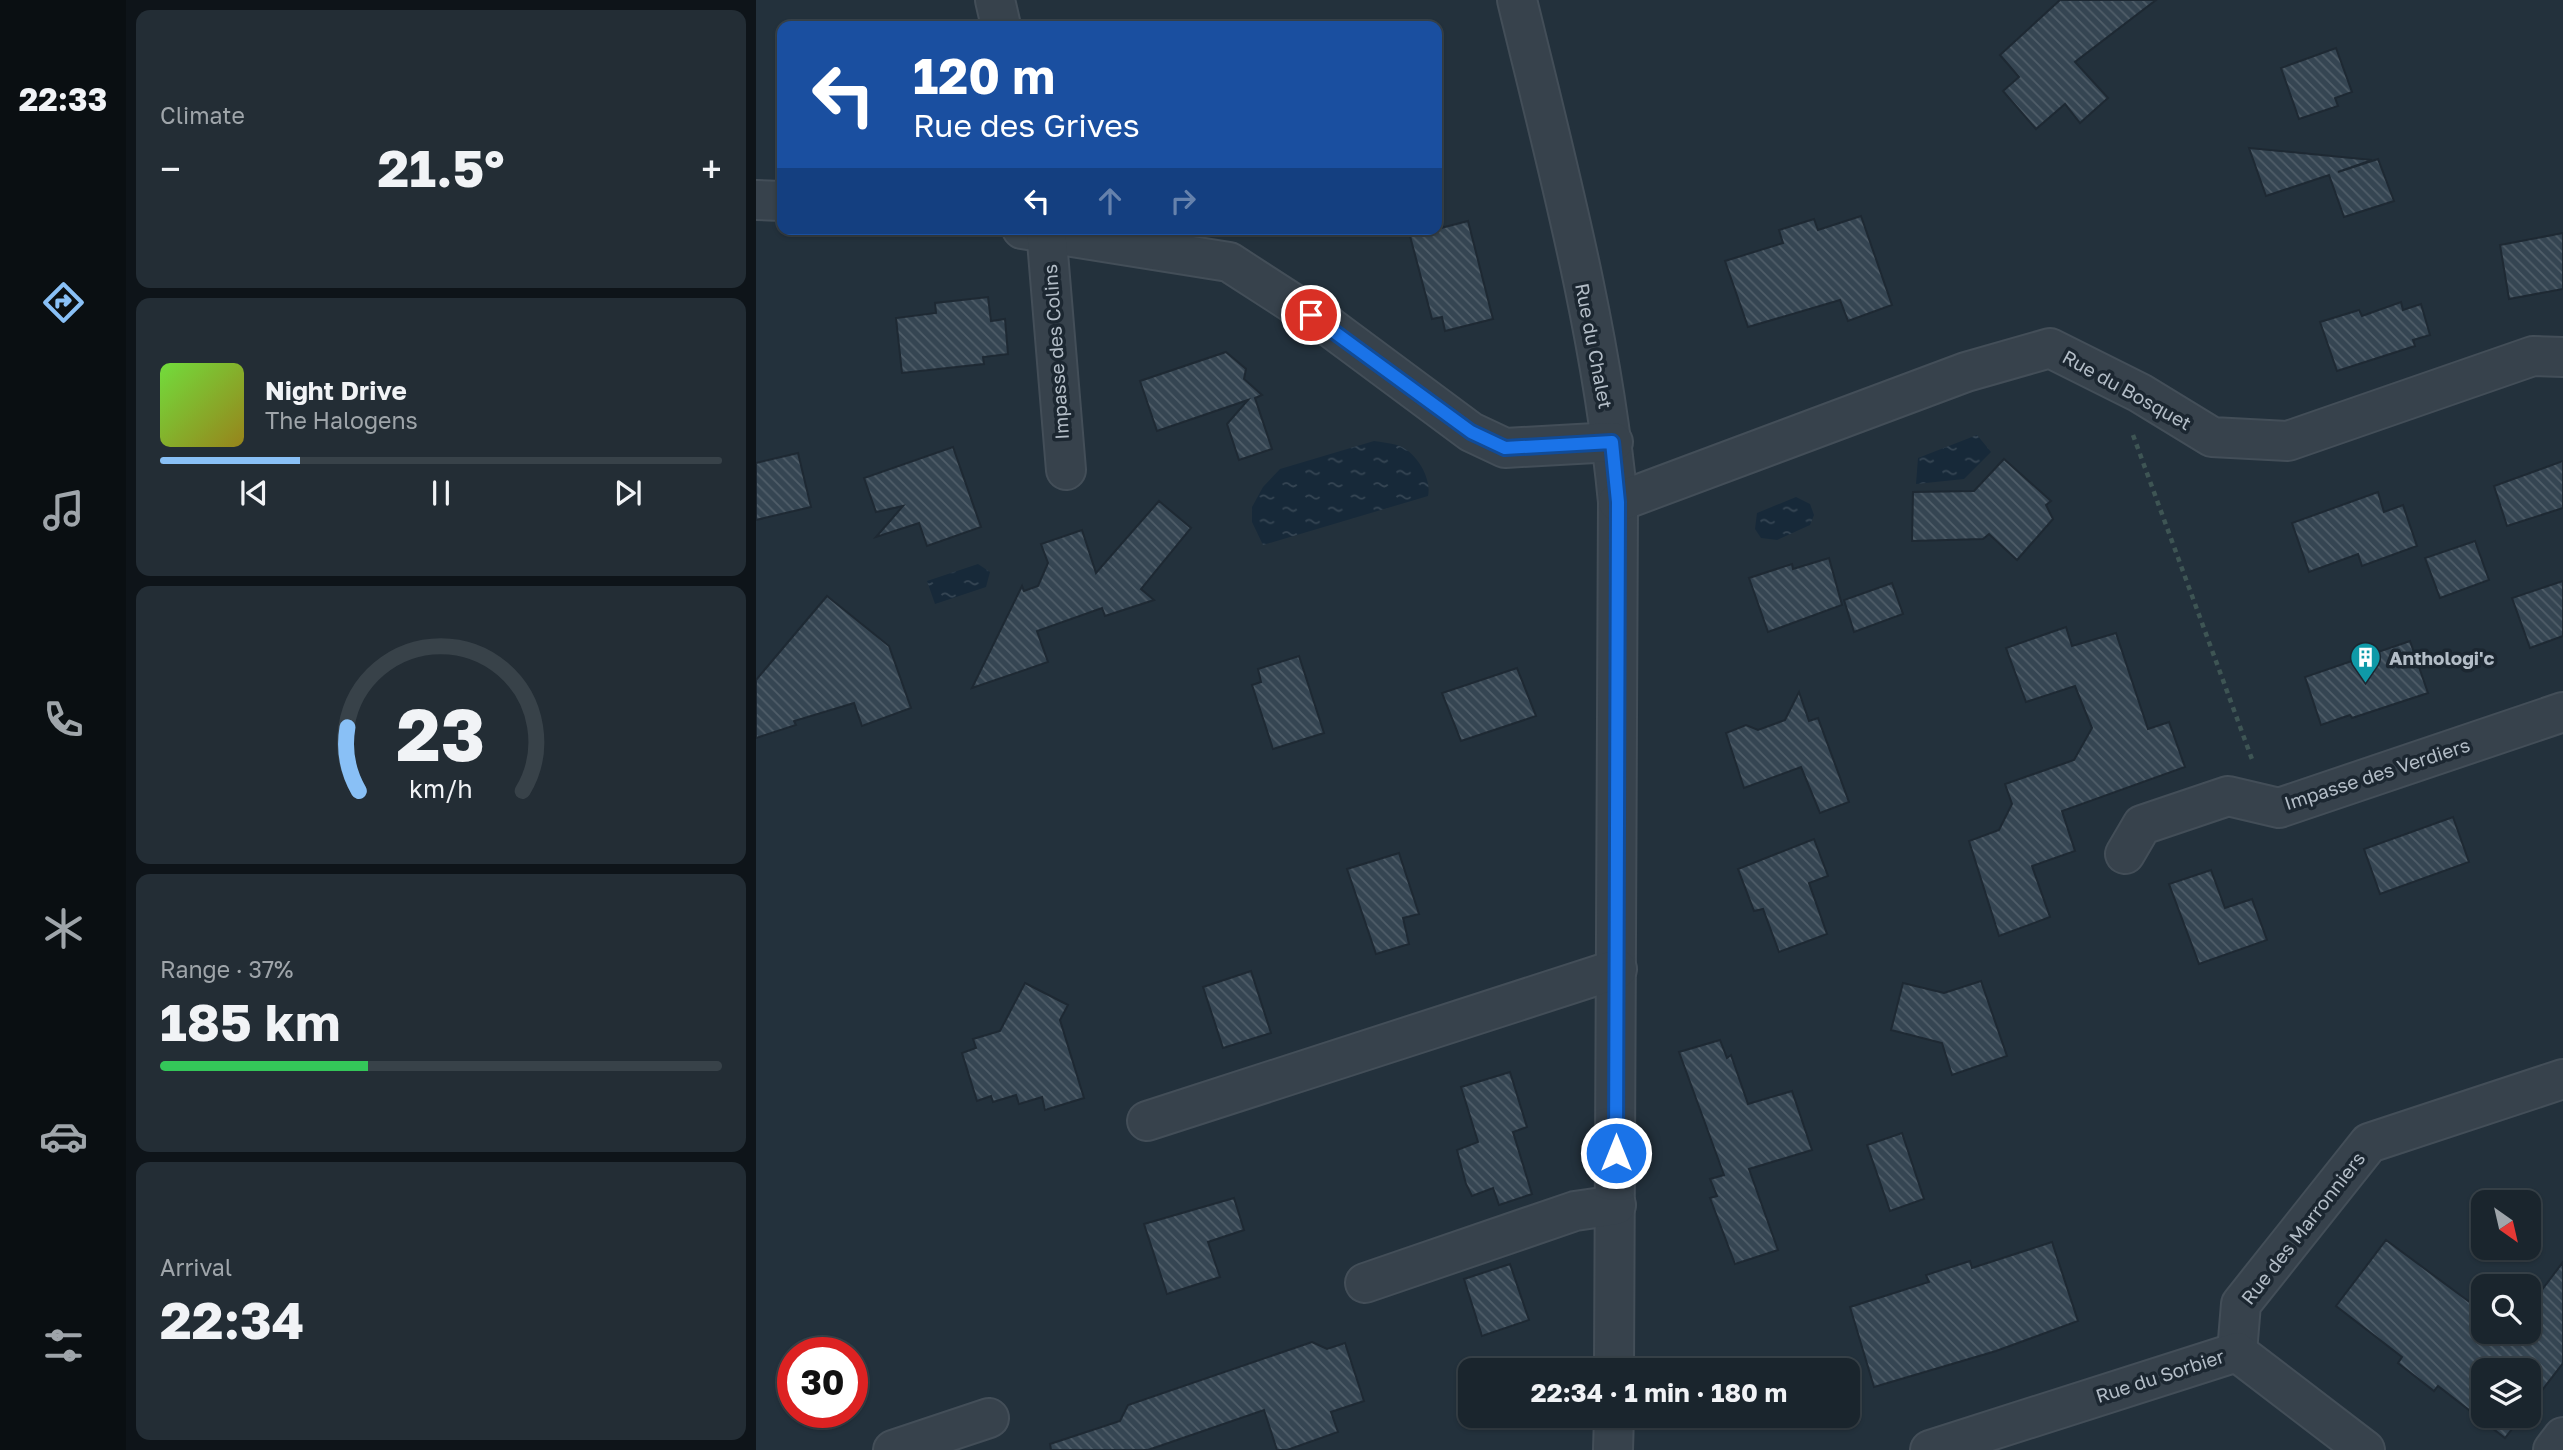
<!DOCTYPE html>
<html lang="en">
<head>
<meta charset="utf-8">
<style>
	body { margin:0; font-family:"Golos Text",sans-serif; background:#232d35; color:#f1f3f6; height:100vh; display:flex; flex-direction:column; font-size:26px; white-space:nowrap }
	* { box-sizing:border-box; margin:0 }
	p { font-size:23px; color:#9fa5aa }
	.icon { flex:none; width:38px; height:38px; fill:none; stroke:currentColor; stroke-width:2; stroke-linecap:round; stroke-linejoin:round }
	.map { position:relative; flex:1; overflow:hidden }
	.drawer { display:flex; flex-direction:column; gap:10px; padding:10px; background:#0e1419; width:630px }
	.drawer>* { flex:none }
	.hud { position:absolute; left:21px; top:21px; width:665px; height:214px; border-radius:14px; box-shadow:0 2px 5px #0004,0 0 0 2px #384249; background:#1a4fa0; color:#fff; overflow:hidden }
	.needle { width:46px; rotate:146deg }
	.tools { position:absolute; left:1715px; top:1190px; display:grid; gap:14px }
	.tools a { display:grid; place-items:center; width:70px; height:70px; border-radius:14px; background:#1a252d; box-shadow:0 2px 5px #0004,0 0 0 2px #384249; font-size:35px }
	.speed { position:absolute; left:21px; top:1337px; display:flex; gap:14px; font-size:35px; font-weight:700; text-align:center }
	.speed>* { display:grid; place-content:center; width:91px; height:91px; border-radius:50%; background:#1a252d; box-shadow:0 2px 5px #0004,0 0 0 2px #384249; line-height:1 }
	.speed .limit { border:10px solid #d22; background:#fff; color:#111 }
	.pin { position:absolute; display:grid; place-items:center; width:60px; height:60px; color:#fff; margin:-30px; border:4px solid #fff; border-radius:50%; box-shadow:0 2px 7px #0007 }
	.me { position:absolute; width:77px; margin:-38px; rotate:0deg; stroke-linejoin:round; filter:drop-shadow(0 0 5px #0008) }
	.turn { display:flex; align-items:center; gap:24px; height:147px; padding:0 21px; font-size:32px }
	.turn .icon { width:91px; height:91px; stroke-width:2.5 }
	.turn b { display:block; font-size:49px; line-height:60px }
	.lanes { display:flex; align-items:center; height:66px; padding:0 21px; background:#0003; justify-content:center; gap:35px; direction:ltr }
	.lanes .off { opacity:.35 }
	.big { font-size:52px; font-weight:700; line-height:1.1 }
	.drawer .tile { flex:1; display:flex; flex-direction:column; justify-content:center; gap:10px; min-width:0; padding:0 24px; border-radius:14px; background:#232d35 }
	.drawer .dial { align-items:center; gap:0 }
	.dial svg { height:182px; overflow:visible; fill:none; stroke:#384249; stroke-width:7; stroke-linecap:round; text-anchor:middle }
	.dial text { fill:#f1f3f6; stroke:none }
	.song { display:flex; align-items:center; gap:21px }
	.cover { width:84px; height:84px; border-radius:10px; background:linear-gradient(135deg,hsl(100 70% 55%),hsl(50 70% 35%)) }
	.played { height:7px; border-radius:4px; background:linear-gradient(90deg,#89c0f6 25%,#384249 25%) }
	.keys { display:flex; justify-content:space-around; direction:ltr }
	.heat { display:flex; justify-content:space-between; align-items:center; font-size:38px; direction:ltr }
	.charge { height:10px; border-radius:5px; background:linear-gradient(90deg,#34c759 37%,#384249 0) }
	.trip { position:absolute; left:702px; top:1358px; width:402px; height:70px; border-radius:14px; background:#1a252d; box-shadow:0 2px 5px #0004,0 0 0 2px #384249; font-weight:700; line-height:70px; text-align:center }
	main { display:flex; flex:1; min-height:0 }
	.menu { display:flex; flex-direction:column; width:126px; justify-content:space-around; align-items:center; background:#0a0f12; color:#9fa5aa }
	.menu .icon { width:49px; height:49px }
	.menu .current { color:#89c0f6 }
	.menu b { font-size:32px; color:#f1f3f6 }
	.map>svg:first-child { display:block }
	.water { fill:url(#water-ripples) }
	.building { fill:url(#building-back-hatch); stroke:#1e2933; stroke-width:2 }
	.lines { fill:none; stroke-linecap:round; stroke-linejoin:round }
	.minor-casing { stroke:#434e58; stroke-width:42 }
	.path { stroke:#3e5554; stroke-width:4.5; stroke-dasharray:5 5; stroke-linecap:butt }
	.minor { stroke:#37424c; stroke-width:38 }
	.route-casing { stroke:#114b97; stroke-width:18 }
	.route { stroke:#1a73e8; stroke-width:12 }
	.labels { text-anchor:middle; stroke-width:7; stroke-linejoin:round; paint-order:stroke }
	.street-label { font-size:19px; fill:#b3bdc7; stroke:#1c2731 }
	.poi-label { font-size:19px; font-weight:bold; fill:#b3bdc7; stroke:#1c2731; text-anchor:start }
</style>
</head>
<body>
<main>
<nav class="menu">
<b>22:33</b>
<svg class="icon current" aria-label="directions" viewBox="0 0 24 24"><path d="M12 3l9 9-9 9-9-9zM9 14v-3h6M13 9l2 2-2 2"/></svg>
<svg class="icon" aria-label="music" viewBox="0 0 24 24"><path d="M9 18V5l10-2v13"/><circle cx="6" cy="18" r="3"/><circle cx="16" cy="16" r="3"/></svg>
<svg class="icon" aria-label="phone" viewBox="0 0 24 24"><path d="M5 4h4l2 5-3 2q2 4 5 5l2-3 5 2v4C11 20 4 13 5 4z"/></svg>
<svg class="icon" aria-label="climate" viewBox="0 0 24 24"><path d="M12 3v18M4 7l16 10M4 17L20 7"/></svg>
<svg class="icon" aria-label="car" viewBox="0 0 24 24"><path d="M5 17H2v-5l4-1 3-4h7l3 4 3 1v5h-3M9 17h6M6 11h13"/><circle cx="7" cy="17" r="2"/><circle cx="17" cy="17" r="2"/></svg>
<svg class="icon" aria-label="filters" viewBox="0 0 24 24"><path d="M4 7h16M4 17h16"/><circle cx="9" cy="7" r="2"/><circle cx="15" cy="17" r="2"/></svg>
</nav>
<section class="drawer">
<div class="tile"><p>Climate</p>
<div class="heat"><a>−</a><b class="big">21.5°</b><a>+</a></div>
</div>
<div class="tile">
<div class="song"><i class="cover"></i><div><b>Night Drive</b><p>The Halogens</p></div></div>
<div class="played"></div>
<div class="keys"><svg class="icon" aria-label="previous" viewBox="0 0 24 24"><path d="M18 5L8 12l10 7zM5 5v14"/></svg><svg class="icon" aria-label="pause" viewBox="0 0 24 24"><path d="M8 5v14M16 5v14"/></svg><svg class="icon" aria-label="next" viewBox="0 0 24 24"><path d="M6 5l10 7-10 7zM19 5v14"/></svg></div>
</div>
<div class="tile dial"><svg viewBox="0 0 100 80">
<path d="M14 69A42 42 0 1 1 86 69"/>
<path d="M14 69A42 42 0 0 1 9 41" stroke="#89c0f6"/>
<text x="50" y="56" font-size="32" font-weight="700">23</text>
<text x="50" y="72" font-size="11">km/h</text>
</svg></div>
<div class="tile"><p>Range · 37%</p><b class="big">185 km</b><div class="charge"></div></div>
<div class="tile"><p>Arrival</p><b class="big">22:34</b></div>
</section>
<div class="map">
<svg width="1807" height="1450" viewBox="0 0 1807 1450">
	<defs>
		<pattern id="water-ripples" width="26" height="14" patternUnits="userSpaceOnUse" patternTransform="scale(1.75)"><rect width="26" height="14" fill="#172939"/><path d="M2 4q2-2 4 0t4 0M15 11q2-2 4 0t4 0" fill="none" stroke="#364654"/></pattern>
		<pattern id="building-back-hatch" width="6" height="6" patternUnits="userSpaceOnUse" patternTransform="scale(1.75)"><rect width="6" height="6" fill="#354552"/><path d="M-1 5l2 2M0 0l6 6M5-1l2 2" fill="none" stroke="#505e69"/></pattern>
	</defs>
	<rect width="100%" height="100%" fill="#23313c"/>
	<g class="water">
		<path d="M1221,435l14,17 -27,27 -48,5 2,-26z"/>
		<path d="M618,441c7,1 16,2 23,4 19,6 35,33 31,51l-165,49 -11,-23v-15l11,-20 17,-18z"/>
		<path d="M1040,497l14,7 4,11 -4,10 -33,15 -16,-2 -6,-9 2,-16z"/>
		<path d="M222,564l12,8 -4,15 -51,17 -8,-23z"/>
	</g>
	<g class="building">
		<path d="M1304,0h96l-81,62 33,36 -28,25 -15,-19 -29,25 -33,-38 16,-14 -19,-22z"/>
		<path d="M1580,48l16,44 -17,6 3,8 -39,13 -18,-51z"/>
		<path d="M1493,148l123,12 -34,12 40,-13 16,42 -50,16 -15,-42 -63,21z"/>
		<path d="M1105,216l31,89 -44,16 -8,-21 -92,27 -23,-66 58,-18 -4,-13 35,-11 4,11z"/>
		<path d="M712,221l25,98 -48,12 -3,-14 -10,2 -22,-83z"/>
		<path d="M1807,233v56l-54,10 -9,-54z"/>
		<path d="M232,297l3,24 14,-2 3,35 -25,3 1,7 -82,9 -6,-55 40,-5 -1,-10z"/>
		<path d="M1645,302l2,8 18,-6 9,31 -17,5 2,6 -78,25 -17,-49 39,-12 3,6z"/>
		<path d="M470,352l20,17 -2,10 18,16 -7,3 17,51 -33,11 -12,-36 21,-24 -91,31 -17,-50z"/>
		<path d="M197,447l28,80 -54,19 -8,-23 -43,14 27,-31 -27,6 -12,-34z"/>
		<path d="M42,453l13,54 -55,13v-57z"/>
		<path d="M1248,459l47,42 -5,4 7,14 -36,41 -28,-26 -6,5 -71,2 1,-49 61,-1z"/>
		<path d="M1807,461v47l-56,18 -13,-40z"/>
		<path d="M1622,492l6,20 19,-7 14,41 -55,20 -4,-12 -49,18 -17,-49z"/>
		<path d="M403,501l32,27 -50,61 13,11 -49,16 -3,-8 -65,23 11,31 -76,26 50,-102 2,5 14,-5 10,-23 -7,-19 41,-14 14,43z"/>
		<path d="M1719,541l14,39 -49,18 -15,-40z"/>
		<path d="M1073,558l13,47 -74,27 -19,-54 43,-14 1,5z"/>
		<path d="M1807,581v55l-33,12 -18,-50z"/>
		<path d="M1136,583l11,31 -49,18 -10,-32z"/>
		<path d="M71,596l62,50 22,62 -49,18 -8,-23 -60,18 2,4 -40,13v-58z"/>
		<path d="M1310,627l6,19 44,-13 32,96 21,-7 16,45 -123,44 13,40 -43,15 18,51 -51,19 -30,-95 30,-11 13,-26 -7,-20 69,-24 18,-32 -17,-42 -49,16 -20,-54z"/>
		<path d="M1654,641l18,52 -76,25 -2,-3 -29,10 -16,-48z"/>
		<path d="M543,656l25,77 -51,16 -21,-64 9,-3 -3,-13z"/>
		<path d="M761,668l19,48 -75,25 -19,-48z"/>
		<path d="M1043,692l10,29 9,-3 31,84 -29,11 -19,-46 -57,21 -18,-55 20,-8 12,5 27,-10z"/>
		<path d="M1697,817l16,45 -89,32 -16,-45z"/>
		<path d="M1058,839l14,37 -19,7 18,51 -48,18 -16,-43 -9,2 -16,-42z"/>
		<path d="M643,853l20,61 -16,4 6,26 -33,10 -29,-85z"/>
		<path d="M1455,870l14,38 27,-9 15,41 -68,24 -30,-80z"/>
		<path d="M495,971l20,62 -48,15 -20,-61z"/>
		<path d="M1225,981l26,75 -55,19 -10,-32 -51,-13 12,-47 41,10z"/>
		<path d="M269,983l43,22 -8,15 24,78 -39,12 -3,-13 -23,7 -3,-9 -23,7 -2,-6 -14,5 -15,-48 14,-5 -3,-9 27,-8z"/>
		<path d="M964,1040l7,18 4,-3 17,49 44,-13 20,59 -63,19 29,81 -43,14 -25,-66 7,-2 -7,-17 14,-4 -45,-123z"/>
		<path d="M754,1072l17,55 -14,5 19,62 -33,11 -6,-17 -21,8 -6,-12 -9,-34 21,-8 -17,-55z"/>
		<path d="M1146,1133l22,66 -34,12 -23,-66z"/>
		<path d="M478,1198l10,32 -36,12 12,35 -53,17 -23,-70z"/>
		<path d="M1630,1240l97,72v20h46v-25l34,-45v101l-34,44v-37h-46v46h39l-17,22 -67,-52 -4,5 -36,-28 4,-6 -66,-51z"/>
		<path d="M1296,1242l26,79 -82,30 -122,36 -24,-80 79,-25 -3,-7 44,-14 2,7z"/>
		<path d="M754,1264l19,56 -47,16 -18,-57z"/>
		<path d="M556,1342l15,7 18,-6 19,58 -33,11 7,20 -51,18h-10l-13,-40 -116,40h-97l-1,-6 70,-23 8,-16z"/>
	</g>
	<g class="lines">
		<defs>
			<g id="minor">
				<path d="M239,0l6,26"/>
				<path d="M761,0c40,165 85,332 101,502l-4,868"/>
				<path d="M0,200l26,1"/>
				<path d="M266,229l207,33 102,66 140,104 34,16 108,-6"/>
				<path d="M290,229l20,241"/>
				<path d="M862,502l348,-130 84,-24 90,45 72,44 76,4 245,-85 30,1"/>
				<path d="M1369,854l17,-29 86,-29 51,12 284,-96"/>
				<path d="M391,1121l470,-152"/>
				<path d="M609,1283l210,-72 41,-6"/>
				<path d="M1481,1352l4,-48 128,-161 194,-64"/>
				<path d="M137,1450l96,-32"/>
				<path d="M857,1450l1,-34"/>
				<path d="M1174,1450l307,-98 128,98"/>
				<path d="M1797,1450l10,-13"/>
			</g>
		</defs>
		<use href="#minor" class="minor-casing"/>
		<path class="path" d="M1377,435l120,327"/>
		<use href="#minor" class="minor"/>
	</g>
	<g class="lines">
		<defs>
			<path id="route" d="M555,315l160,117 34,16 107,-6 6,60 -2,651"/>
		</defs>
		<use href="#route" class="route-casing"/>
		<use href="#route" class="route"/>
	</g>
	<defs>
		<symbol id="building-pin" viewBox="-11 -11 22 30"><path d="M0 17L-7.5 6A9.5 9.5 0 1 1 7.5 6Z" fill="#0f9aa8" stroke="#1c2731"/><path d="M-4-6H4V6H1V3H-1V6H-4ZM-2.5-4.3h1.7v1.8h-1.7ZM.8-4.3h1.7v1.8H.8ZM-2.5-1h1.7V.8h-1.7ZM.8-1h1.7V.8H.8Z" fill="#fff"/></symbol>
	</defs>
	<g fill-rule="evenodd">
		<use href="#building-pin" x="1592" y="640" width="35" height="47"/>
	</g>
	<g class="labels">
		<g class="street-label">
			<text transform="translate(838 346) rotate(79)" y="7">Rue du Chalet</text>
			<text transform="translate(300 352) rotate(-94)" y="7">Impasse des Colins</text>
			<text transform="translate(1371 390) rotate(29)" y="7">Rue du Bosquet</text>
			<text transform="translate(1621 774) rotate(-18)" y="7">Impasse des Verdiers</text>
			<text transform="translate(1547 1228) rotate(-52)" y="7">Rue des Marronniers</text>
			<text transform="translate(1404 1376) rotate(-18)" y="7">Rue du Sorbier</text>
		</g>
		<g class="poi-label">
			<text x="1633" y="665">Anthologi'c</text>
		</g>
	</g>
</svg>
<div class="tools">
<a><svg class="needle" viewBox="-14 -14 28 28"><path d="M0-13l5 13h-10z" fill="#e53935"/><path d="M0 13l5-13h-10z" fill="#9fa5aa"/></svg></a>
<a><svg class="icon" aria-label="search" viewBox="0 0 24 24"><circle cx="10" cy="10" r="6"/><path d="M15 15l6 6"/></svg></a>
<a><svg class="icon" aria-label="layers" viewBox="0 0 24 24"><path d="M12 4l9 5-9 5-9-5zM3 14l9 5 9-5"/></svg></a>
</div>
<div class="speed"><div class="limit">30</div></div>
<div class="pin" style="left:555px;top:315px;background:#d93025"><svg class="icon" aria-label="arrive" viewBox="0 0 24 24"><path d="M6 21V4h12l-3 4 3 4H6"/></svg></div>
<svg class="me" style="left:860px;top:1153px" viewBox="-20 -20 40 40"><circle r="17" fill="#1a73e8" stroke="#fff" stroke-width="3"/><path d="M0-11L8 9 0 5-8 9z" fill="#fff"/></svg>
<div class="trip">22:34 · 1 min · 180 m</div>
<div class="hud">
<div class="turn"><svg class="icon" aria-label="left" viewBox="0 0 24 24"><path d="M17 20v-9H6M10 6l-5 5 5 5"/></svg><div><b>120 m</b>Rue des Grives</div></div>
<div class="lanes"><svg class="icon" aria-label="left" viewBox="0 0 24 24"><path d="M17 20v-9H6M10 6l-5 5 5 5"/></svg><svg class="icon off" aria-label="ahead" viewBox="0 0 24 24"><path d="M12 20V5M6 11l6-6 6 6"/></svg><svg class="icon off" aria-label="right" viewBox="0 0 24 24"><path d="M7 20v-9h11M14 6l5 5-5 5"/></svg></div>
</div>
</div>
</main>
</body>
</html>
